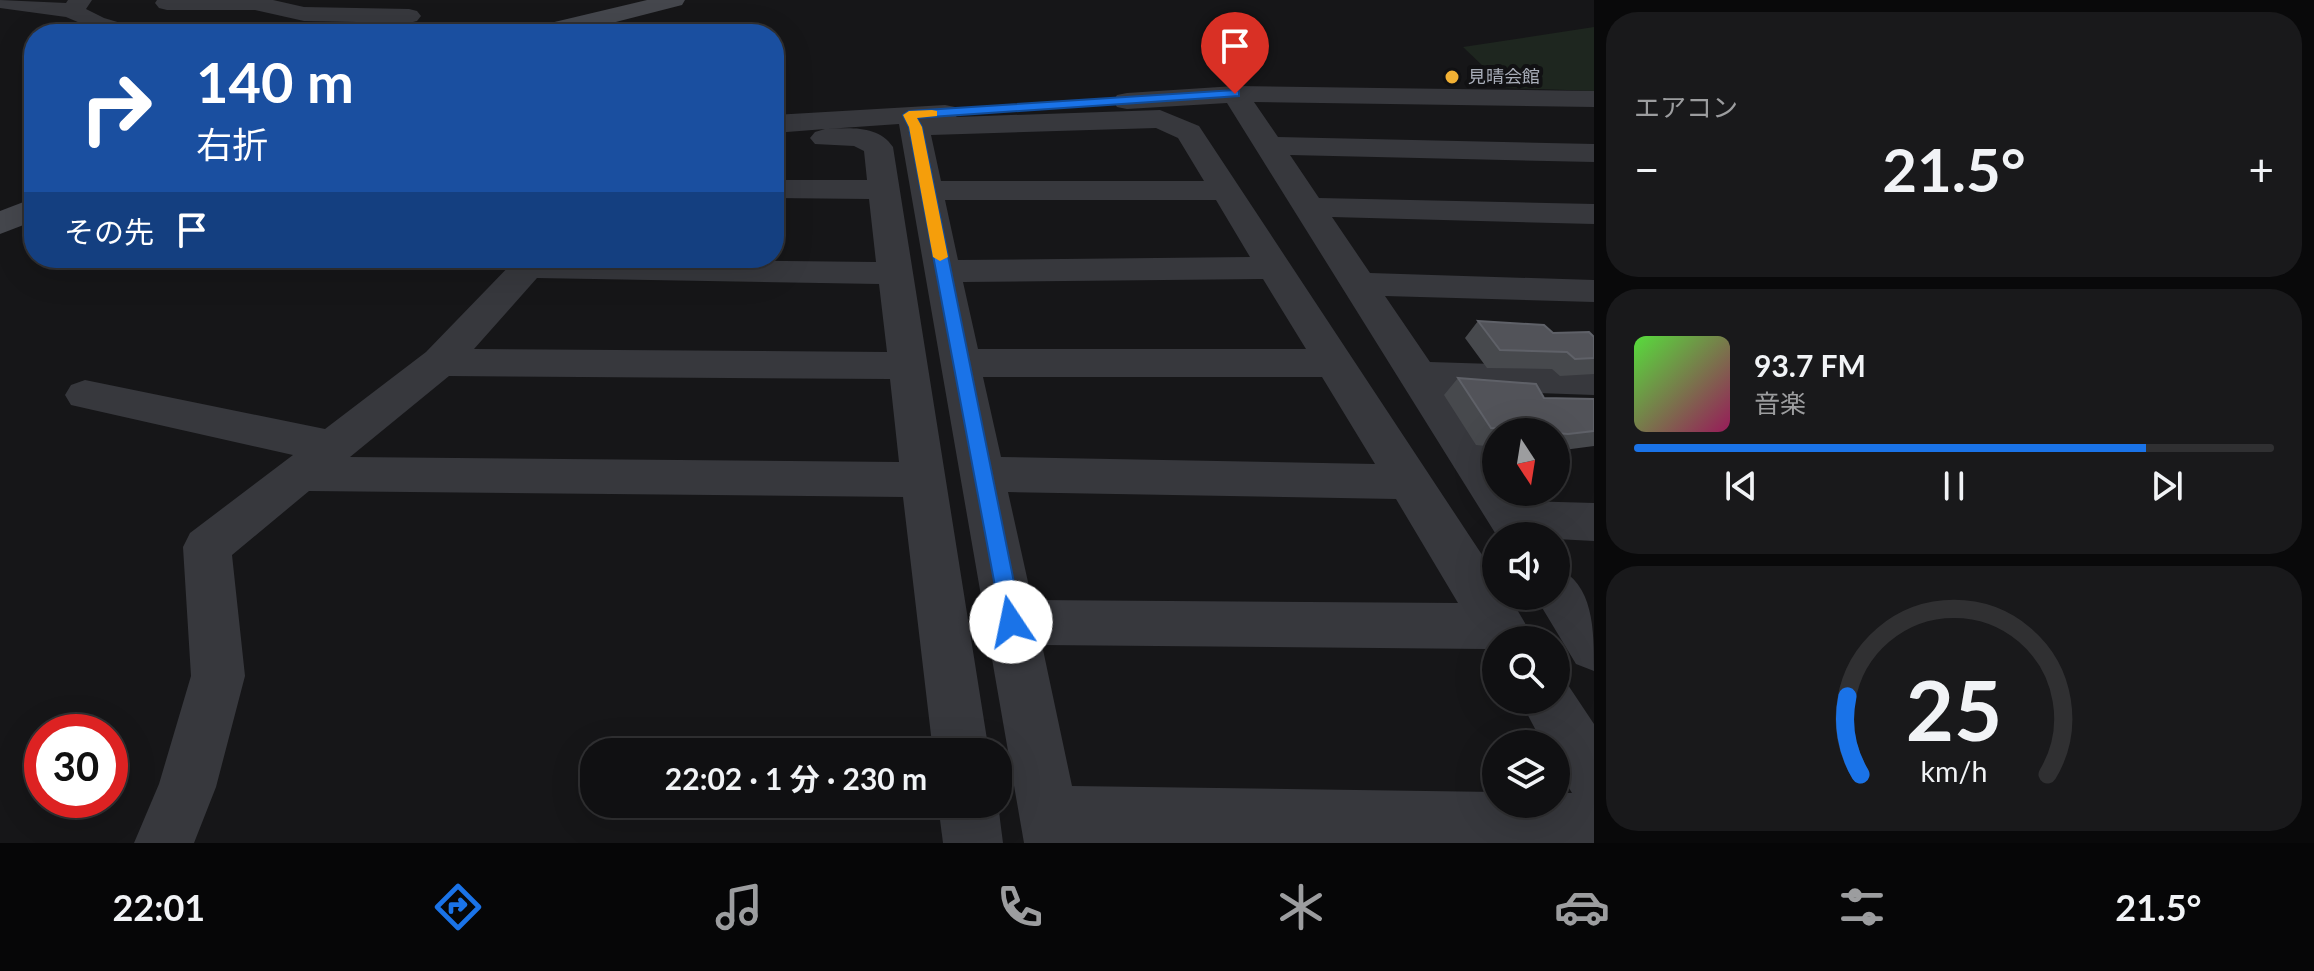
<!DOCTYPE html>
<html lang="ja">
<head>
<meta charset="utf-8">
<style>
	body { margin:0; font-family:Lato,"Noto Sans JP",sans-serif; background:#19191b; color:#f1f3f6; height:100vh; display:flex; flex-direction:column; font-size:30px; white-space:nowrap }
	* { box-sizing:border-box; margin:0 }
	p { font-size:26px; color:#9c9d9f }
	.icon { flex:none; width:44px; height:44px; fill:none; stroke:currentColor; stroke-width:2; stroke-linecap:round; stroke-linejoin:round }
	.map { position:relative; flex:1; overflow:hidden }
	.sheet { display:flex; flex-direction:column; gap:12px; padding:12px; background:#09090a; width:720px }
	.sheet>* { flex:none }
	.hud { position:absolute; left:24px; top:24px; width:760px; height:244px; border-radius:32px; box-shadow:0 8px 32px #0002,0 0 0 2px #303032; background:#1a4fa0; color:#fff; overflow:hidden }
	.needle { width:52px; rotate:168deg }
	.controls { position:absolute; left:1482px; top:418px; display:grid; gap:16px }
	.controls a { display:grid; place-items:center; width:88px; height:88px; border-radius:50%; background:#101012; box-shadow:0 8px 32px #0002,0 0 0 2px #303032; font-size:40px }
	.speed { position:absolute; left:24px; top:714px; display:flex; gap:16px; font-size:40px; font-weight:700; text-align:center }
	.speed>* { display:grid; place-content:center; width:104px; height:104px; border-radius:50%; background:#101012; box-shadow:0 8px 32px #0002,0 0 0 2px #303032; line-height:1 }
	.speed .limit { border:12px solid #d22; background:#fff; color:#111 }
	.pin { position:absolute; display:grid; place-items:center; width:68px; height:68px; color:#fff; margin:-82px -34px; border-radius:50% 50% 50% 0; rotate:-45deg; box-shadow:0 0 8px #0007 }
	.pin .icon { rotate:45deg }
	.me { position:absolute; width:88px; margin:-44px; rotate:349deg; stroke-linejoin:round; filter:drop-shadow(0 0 6px #0008) }
	.turn { display:flex; align-items:center; gap:28px; height:168px; padding:0 40px; font-size:36px }
	.turn .icon { width:104px; height:104px; stroke-width:2.5 }
	.turn b { display:block; font-size:56px; line-height:68px }
	.then { display:flex; align-items:center; height:76px; padding:0 40px; background:#0003; gap:16px; font-size:30px }
	.big { font-size:60px; font-weight:700; line-height:1.1 }
	.sheet .widget { flex:1; display:flex; flex-direction:column; justify-content:center; gap:12px; min-width:0; padding:0 28px; border-radius:32px; background:#19191b }
	.sheet .dial { align-items:center; gap:0 }
	.dial svg { height:208px; overflow:visible; fill:none; stroke:#303032; stroke-width:7; stroke-linecap:round; text-anchor:middle }
	.dial text { fill:#f1f3f6; stroke:none }
	.song { display:flex; align-items:center; gap:24px }
	.cover { width:96px; height:96px; border-radius:12px; background:linear-gradient(135deg,hsl(110 70% 55%),hsl(330 70% 35%)) }
	.played { height:8px; border-radius:4px; background:linear-gradient(90deg,#1a73e8 80%,#303032 80%) }
	.keys { display:flex; justify-content:space-around; direction:ltr }
	.heat { display:flex; justify-content:space-between; align-items:center; font-size:44px; direction:ltr }
	.trip { position:absolute; left:580px; top:738px; width:432px; height:80px; border-radius:32px; background:#101012; box-shadow:0 8px 32px #0002,0 0 0 2px #303032; font-weight:700; line-height:80px; text-align:center }
	.menu { display:flex; height:128px; justify-content:space-around; align-items:center; background:#060607; color:#9c9d9f }
	.menu .icon { width:56px; height:56px }
	.menu .selected { color:#1a73e8 }
	.menu b { font-size:36px; color:#f1f3f6 }
	main { display:flex; flex:1; min-height:0 }
	.map>svg:first-child { display:block }
	.green { fill:#1e261f }
	.lines { fill:none; stroke-linecap:round; stroke-linejoin:round }
	.street { fill:#37383d; fill-rule:evenodd }
	.secondary { fill:#45474d; fill-rule:evenodd }
	.wall { fill:#47494d }
	.building { fill:#525359; stroke:#5f6168; stroke-width:2 }
	.route { fill:#1a73e8; stroke:#114b97; stroke-width:2 }
	.slow { fill:#f59e0b }
	.poi-dot { fill:#f2b134; stroke:#111113; stroke-width:3 }
	.labels { text-anchor:middle; stroke-width:8; stroke-linejoin:round; paint-order:stroke }
	.far-poi-label { font-size:18px; fill:#a8adb8; stroke:#111113; text-anchor:start }
</style>
</head>
<body>
<main>
<div class="map">
<svg width="1594" height="843" viewBox="0 0 1594 843">
	<rect width="100%" height="100%" fill="#161618"/>
	<path class="green" d="M1594,27v64l-88,-3 -43,-41z"/>
	<g class="lines">
		<g class="street">
			<path d="M0,0l66,3 2,-3h24l-6,9 18,9 37,11 3,5h-38l-40,-17 -66,-9z"/>
			<path d="M157,0h116l31,7 105,2 8,2 4,5 -4,5 -8,2 -105,-2 -49,-11h-88l-8,-2 -4,-5z"/>
			<path d="M1235,86l359,5v16l-340,-5 24,35 316,7v18l-304,-7 29,43 275,6v20l-262,-7 38,56 224,7v22l-209,-6 45,66 164,5v28l-145,-5 47,69v33h22l6,9 70,2v38l-38,-2v-3h-59l-270,-433 -100,6 -10,-2 -4,-6 4,-6 10,-2z"/>
			<path d="M945,105l10,2 4,6 -3,4 204,-7 39,16 297,450v20h13l26,44h-39v18l-10,-9 -444,-4 30,141 424,6v12h60v-11h16l-16,-27v-22h-13l-23,-44h36v-22l10,4 28,42v119h-570l-125,-719 -72,5c23,-1 51,-4 66,18l96,605h-56l-30,-255 -594,-6 -77,64 13,121 -29,111 -22,56h-60l25,-59 32,-108 -8,-129 7,-14 103,-78 -222,-50 -6,-10 6,-10 14,-5 240,49 101,-77 91,-94 359,4 -7,-63 -95,-1v-18h93l-3,-29 -10,-5 -39,-2 -5,-6 5,-6 10,-3 -51,4v-18zM1156,128l22,10 26,43h-263l-10,-46zM945,200h271l34,57 -292,3zM537,278l342,6 8,68 -413,-3zM1263,279l43,70h-328l-15,-67zM449,376l441,3 9,83 -549,-5zM983,377h339l53,87 -374,-7zM1008,492l388,7 62,104 -426,-3z"/>
			<path d="M1556,567c38,17 38,62 38,104l-18,-7 -41,-68h21z"/>
			<path d="M938,804h60l5,39h-60z"/>
		</g>
		<g class="secondary">
			<path d="M647,0h38l-3,5 -113,29h-48l4,-5z"/>
			<path d="M34,198v23l-34,13v-23z"/>
		</g>
	</g>
	<g class="wall">
		<path d="M1478,321l75,12 41,4v37l-34,2 -8,-7 -65,-1 -22,-30z"/>
		<path d="M1458,378l86,20 50,1v47l-38,5v-19h-60v15l-20,-2 -32,-50z"/>
	</g>
	<g class="building">
		<path d="M1478,321l66,4 9,8 36,-1 5,5v21l-19,1 -8,-7 -67,-2z"/>
		<path d="M1458,378l78,6 8,14 50,1v32l-26,3 -77,-6z"/>
	</g>
	<path class="route" d="M1235,90l4,1v5l-322,22 5,9 100,495 -3,7 -8,3 -8,-3 -94,-502 -6,-12 6,-4z"/>
	<path class="slow" d="M932,110l5,1v5l-20,2 5,9 26,130 -8,4 -7,-4 -24,-130 -6,-12 6,-4z"/>
	<circle class="poi-dot" cx="1452" cy="77" r="8"/>
	<g class="labels">
		<g class="far-poi-label">
			<text x="1468" y="83">見晴会館</text>
		</g>
	</g>
</svg>
<div class="controls">
<a><svg class="needle" viewBox="-14 -14 28 28"><path d="M0-13l5 13h-10z" fill="#e53935"/><path d="M0 13l5-13h-10z" fill="#9c9d9f"/></svg></a>
<a><svg class="icon" aria-label="sound" viewBox="0 0 24 24"><path d="M4 9h4l5-4v14l-5-4H4zM17 9q2 3 0 6"/></svg></a>
<a><svg class="icon" aria-label="search" viewBox="0 0 24 24"><circle cx="10" cy="10" r="6"/><path d="M15 15l6 6"/></svg></a>
<a><svg class="icon" aria-label="layers" viewBox="0 0 24 24"><path d="M12 4l9 5-9 5-9-5zM3 14l9 5 9-5"/></svg></a>
</div>
<div class="speed"><div class="limit">30</div></div>
<div class="pin" style="left:1235px;top:94px;background:#d93025"><svg class="icon" aria-label="arrive" viewBox="0 0 24 24"><path d="M6 21V4h12l-3 4 3 4H6"/></svg></div>
<svg class="me" style="left:1011px;top:622px" viewBox="-20 -20 40 40"><circle r="19" fill="#fff"/><path d="M0-13L10 11 0 6-10 11z" fill="#1a73e8"/></svg>
<div class="trip">22:02 · 1 分 · 230 m</div>
<div class="hud">
<div class="turn"><svg class="icon" aria-label="right" viewBox="0 0 24 24"><path d="M7 20v-9h11M14 6l5 5-5 5"/></svg><div><b>140 m</b>右折</div></div>
<div class="then">その先<svg class="icon" aria-label="arrive" viewBox="0 0 24 24"><path d="M6 21V4h12l-3 4 3 4H6"/></svg></div>
</div>
</div>
<section class="sheet">
<div class="widget"><p>エアコン</p>
<div class="heat"><a>−</a><b class="big">21.5°</b><a>+</a></div>
</div>
<div class="widget">
<div class="song"><i class="cover"></i><div><b>93.7 FM</b><p>音楽</p></div></div>
<div class="played"></div>
<div class="keys"><svg class="icon" aria-label="previous" viewBox="0 0 24 24"><path d="M18 5L8 12l10 7zM5 5v14"/></svg><svg class="icon" aria-label="pause" viewBox="0 0 24 24"><path d="M8 5v14M16 5v14"/></svg><svg class="icon" aria-label="next" viewBox="0 0 24 24"><path d="M6 5l10 7-10 7zM19 5v14"/></svg></div>
</div>
<div class="widget dial"><svg viewBox="0 0 100 80">
<path d="M14 69A42 42 0 1 1 86 69"/>
<path d="M14 69A42 42 0 0 1 9 39" stroke="#1a73e8"/>
<text x="50" y="56" font-size="32" font-weight="700">25</text>
<text x="50" y="72" font-size="11">km/h</text>
</svg></div>
</section>
</main>
<nav class="menu">
<b>22:01</b>
<svg class="icon selected" aria-label="directions" viewBox="0 0 24 24"><path d="M12 3l9 9-9 9-9-9zM9 14v-3h6M13 9l2 2-2 2"/></svg>
<svg class="icon" aria-label="music" viewBox="0 0 24 24"><path d="M9 18V5l10-2v13"/><circle cx="6" cy="18" r="3"/><circle cx="16" cy="16" r="3"/></svg>
<svg class="icon" aria-label="phone" viewBox="0 0 24 24"><path d="M5 4h4l2 5-3 2q2 4 5 5l2-3 5 2v4C11 20 4 13 5 4z"/></svg>
<svg class="icon" aria-label="climate" viewBox="0 0 24 24"><path d="M12 3v18M4 7l16 10M4 17L20 7"/></svg>
<svg class="icon" aria-label="car" viewBox="0 0 24 24"><path d="M5 17H2v-5l4-1 3-4h7l3 4 3 1v5h-3M9 17h6M6 11h13"/><circle cx="7" cy="17" r="2"/><circle cx="17" cy="17" r="2"/></svg>
<svg class="icon" aria-label="filters" viewBox="0 0 24 24"><path d="M4 7h16M4 17h16"/><circle cx="9" cy="7" r="2"/><circle cx="15" cy="17" r="2"/></svg>
<b>21.5°</b>
</nav>
</body>
</html>
